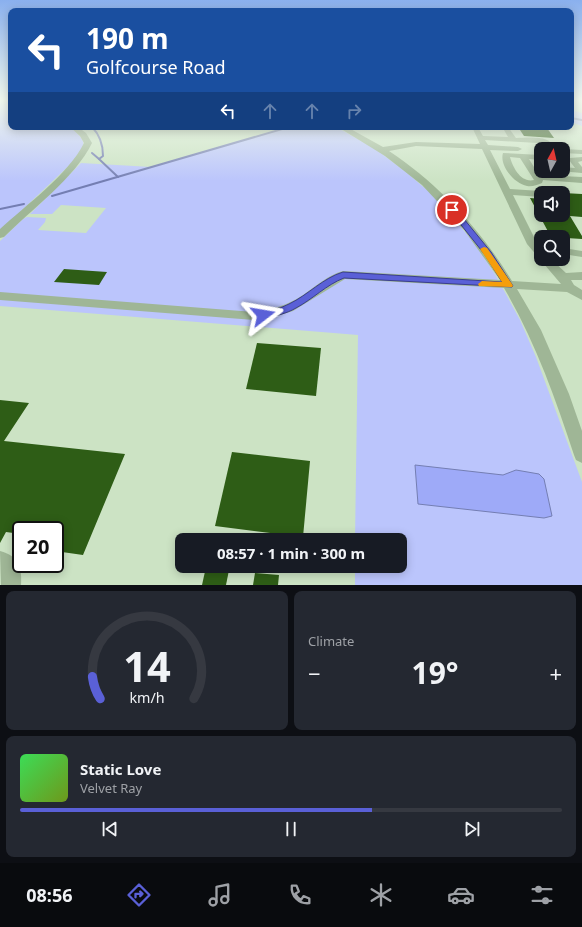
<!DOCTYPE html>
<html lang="en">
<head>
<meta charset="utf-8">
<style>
	body { margin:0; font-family:"Noto Sans",sans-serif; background:#242831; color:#f1f3f6; height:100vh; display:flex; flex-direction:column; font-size:15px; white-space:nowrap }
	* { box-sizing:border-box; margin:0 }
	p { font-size:13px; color:#9ea1a6 }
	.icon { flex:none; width:22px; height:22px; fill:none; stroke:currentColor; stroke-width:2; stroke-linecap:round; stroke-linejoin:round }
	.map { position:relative; height:585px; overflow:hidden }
	.panel { display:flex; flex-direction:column; gap:6px; padding:6px; background:#0d0f14; flex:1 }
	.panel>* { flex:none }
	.guide { position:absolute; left:8px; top:8px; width:566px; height:122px; border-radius:8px; box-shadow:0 2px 10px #0003; background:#1a4fa0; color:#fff; overflow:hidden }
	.needle { width:26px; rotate:8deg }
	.controls { position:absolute; left:534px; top:142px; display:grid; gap:8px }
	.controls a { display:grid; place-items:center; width:36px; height:36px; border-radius:8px; background:#171b24; box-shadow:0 2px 10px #0003; font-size:20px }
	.speed { position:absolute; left:12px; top:521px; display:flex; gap:8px; font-size:20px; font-weight:700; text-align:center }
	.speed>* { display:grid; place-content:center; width:52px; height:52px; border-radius:50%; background:#171b24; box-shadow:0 2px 10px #0003; line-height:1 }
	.speed .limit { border:2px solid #111; border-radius:6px; background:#fff; color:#111 }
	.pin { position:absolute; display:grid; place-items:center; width:34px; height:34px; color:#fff; margin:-17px; border:2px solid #fff; border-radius:50%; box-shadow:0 1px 4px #0007 }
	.me { position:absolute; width:44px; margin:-22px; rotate:76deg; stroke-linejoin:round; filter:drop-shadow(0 0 3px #0008) }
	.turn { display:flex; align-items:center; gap:14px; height:84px; padding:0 12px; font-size:18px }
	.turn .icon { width:52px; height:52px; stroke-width:2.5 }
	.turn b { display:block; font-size:28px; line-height:34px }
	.lanes { display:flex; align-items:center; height:38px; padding:0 12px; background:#0003; justify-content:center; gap:20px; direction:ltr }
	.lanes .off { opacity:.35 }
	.big { font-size:30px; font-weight:700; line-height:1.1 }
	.panel .card { flex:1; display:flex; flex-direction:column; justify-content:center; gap:6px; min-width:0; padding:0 14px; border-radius:8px; background:#242831 }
	.panel .dial { align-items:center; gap:0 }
	.dial svg { height:104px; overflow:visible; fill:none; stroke:#363941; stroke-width:7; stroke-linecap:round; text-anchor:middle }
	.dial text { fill:#f1f3f6; stroke:none }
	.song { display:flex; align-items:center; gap:12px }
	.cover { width:48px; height:48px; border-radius:6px; background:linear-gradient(135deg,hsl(130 70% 55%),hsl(80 70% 35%)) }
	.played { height:4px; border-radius:2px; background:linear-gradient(90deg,#5a60d7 65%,#363941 65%) }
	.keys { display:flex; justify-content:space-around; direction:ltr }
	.heat { display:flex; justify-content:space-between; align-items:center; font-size:22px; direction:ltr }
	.panel .tiles { flex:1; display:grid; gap:6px; grid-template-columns:1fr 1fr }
	.card:last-child { grid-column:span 2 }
	.trip { position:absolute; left:175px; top:533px; width:232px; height:40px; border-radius:8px; background:#171b24; box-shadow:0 2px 10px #0003; font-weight:700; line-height:40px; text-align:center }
	.dock { display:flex; height:64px; justify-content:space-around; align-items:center; background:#090b0e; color:#9ea1a6 }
	.dock .icon { width:28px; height:28px }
	.dock .selected { color:#5a60d7 }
	.dock b { font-size:18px; color:#f1f3f6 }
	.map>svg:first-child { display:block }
	.built { fill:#cce3c4; fill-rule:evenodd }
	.green { fill:#bbc5fc }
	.water { fill:#9eaaf8; stroke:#747eb2 }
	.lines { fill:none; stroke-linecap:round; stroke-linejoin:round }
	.stream { stroke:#747eb2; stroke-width:2 }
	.building { fill:#2e5d16 }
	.minor { fill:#9fb696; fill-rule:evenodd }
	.route { fill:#5a60d7; stroke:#3a3e8c }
	.slow { fill:#f59e0b }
</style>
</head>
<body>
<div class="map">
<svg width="582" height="585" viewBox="0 0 582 585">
	<rect width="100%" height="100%" fill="#ddf0d6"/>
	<path class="built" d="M0,99h11v28h560v-27l11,2v483h-582zM541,149h22v22h-22zM541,193h22v22h-22zM541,237h22v22h-22zM21,530h34v34h-34zM182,540h218v26h-218z"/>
	<g class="green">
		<path d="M0,99h11v28h59c12,11 19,15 8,30l-78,74z"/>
		<path d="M571,110l11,3v13l-11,-4z"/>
		<path d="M289,127h47l38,21 32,24 28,24 38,44 23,34 25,46 16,37 46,125v103h-227v-19h45v-26h-45l3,-205 -358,-29v-65l23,-22 4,-2 19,1 -1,4 -7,8 48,3 20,-25 -45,-3 -9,9h-22l51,-51 71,4z"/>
	</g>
	<path class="water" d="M415,465l88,10 13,-5 23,4 5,5 8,37 -8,2 -126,-14z"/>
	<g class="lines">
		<g class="stream">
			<path d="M571,118l11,2"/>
			<path d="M92,127c8,8 11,18 11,29l-4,3 19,18"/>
			<path d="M92,153l7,6"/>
			<path d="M52,196l237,-69"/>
			<path d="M0,209l24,-5"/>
		</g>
	</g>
	<g class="building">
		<path d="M518,127l29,1 7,10 -30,-2z"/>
		<path d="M563,193l19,1v23l-12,-1 12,20v3l-31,-2 -21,-39 11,1v16h22z"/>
		<path d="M64,269l43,3 -8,13 -45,-3z"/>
		<path d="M257,343l64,5 -5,48 -70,-7z"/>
		<path d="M0,400l29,3 -25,38 121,13 -42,101 -28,-4 4,-12 -4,-1v-8h-34v4l-15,-2 -6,11z"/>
		<path d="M232,452l78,9 -7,76 -88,-11z"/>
		<path d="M206,567l23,3 -3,15h-24z"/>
		<path d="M255,573l24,2 -1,10h-25z"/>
	</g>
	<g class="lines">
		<g class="minor">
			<path d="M70,127h8l8,6 6,10c-17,35 -61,67 -88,94l-4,1v-9c26,-24 68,-54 84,-86l-4,-7z"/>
			<path d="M338,127h9l36,20 33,-5 64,2 -8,-17h9l-2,2 4,7 25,1 -4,-7 -7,-3h11l8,11c9,0 24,-2 33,3 2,2 4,6 6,8h-8l-4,-4 -5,-2 -53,-3 3,5 30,2 4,2 -4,2 -28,-1 20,39 31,2 4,2h-4v4l-28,-2 24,48 4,5v11h10l15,14 16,-1v8h-11l3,5 8,5v10l-15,-8 -50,-3 24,41 28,64 13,37v32l-6,-3 -2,-5c-19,-58 -39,-114 -70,-167l-159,-9 -52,32 -19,6 -20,3 -254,-20v-8l254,20c18,-2 34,-7 49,-17 13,-9 25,-20 40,-24l157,9 -36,-50 -42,-45 -37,-29zM416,146l66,3 45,95 34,40 -49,-3c-31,-51 -73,-97 -123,-130z"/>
			<path d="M562,149h1l19,1v4l-19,-1v-4z"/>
			<path d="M503,153l38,2v5l-12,-1 10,16 43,2v6l-39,-3 -1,3c-5,2 -10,4 -15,3 -12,-2 -28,-20 -24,-33zM510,157l10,1 14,22c-13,3 -21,-12 -24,-23z"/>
			<path d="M582,157v4l-4,1 4,5v6l-22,-2h3v-4l12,1 -6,-8 1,-2z"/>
			<path d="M563,248l19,3v6l-19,-3z"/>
			<path d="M0,551c19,5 22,17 21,34h-20z"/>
		</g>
	</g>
	<linearGradient id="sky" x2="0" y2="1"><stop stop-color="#8ab0ee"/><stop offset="0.55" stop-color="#f0f8ed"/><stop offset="1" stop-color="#f0f8ed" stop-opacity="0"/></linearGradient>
	<rect width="582" height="181" fill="url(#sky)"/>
	<path class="route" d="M450,208h5l36,44 22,34 -1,1 -168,-9c-18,7 -31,21 -48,30 -10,6 -22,8 -33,11l-5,-4 2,-2c10,-3 20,-4 29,-9 19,-9 34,-26 54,-32l159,10 -17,-27 -35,-44z"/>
	<path class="slow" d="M484,247l3,1 25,36 1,2 -1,1 -33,-1 -1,-2 4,-3 20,1 -22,-33z"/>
</svg>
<div class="controls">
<a><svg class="needle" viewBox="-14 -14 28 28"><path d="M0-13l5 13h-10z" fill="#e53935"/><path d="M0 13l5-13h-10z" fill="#9ea1a6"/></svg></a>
<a><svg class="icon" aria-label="sound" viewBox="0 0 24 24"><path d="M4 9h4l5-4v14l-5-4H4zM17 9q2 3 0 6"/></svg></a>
<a><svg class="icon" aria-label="search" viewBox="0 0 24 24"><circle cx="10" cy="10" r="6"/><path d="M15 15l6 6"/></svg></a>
</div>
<div class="speed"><div class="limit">20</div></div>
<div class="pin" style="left:452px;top:210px;background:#d93025"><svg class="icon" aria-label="arrive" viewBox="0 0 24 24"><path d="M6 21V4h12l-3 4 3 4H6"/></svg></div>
<svg class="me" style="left:263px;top:315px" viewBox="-20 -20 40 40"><path d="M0-17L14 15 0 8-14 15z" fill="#5a60d7" stroke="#fff" stroke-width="4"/></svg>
<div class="trip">08:57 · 1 min · 300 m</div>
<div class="guide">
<div class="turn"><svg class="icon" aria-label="left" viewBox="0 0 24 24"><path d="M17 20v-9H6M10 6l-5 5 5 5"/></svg><div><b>190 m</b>Golfcourse Road</div></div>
<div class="lanes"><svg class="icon" aria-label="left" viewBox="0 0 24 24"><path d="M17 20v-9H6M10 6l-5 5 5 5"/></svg><svg class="icon off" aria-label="ahead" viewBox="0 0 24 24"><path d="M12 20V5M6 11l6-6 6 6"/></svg><svg class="icon off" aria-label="ahead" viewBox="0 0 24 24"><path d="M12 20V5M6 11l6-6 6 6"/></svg><svg class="icon off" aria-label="right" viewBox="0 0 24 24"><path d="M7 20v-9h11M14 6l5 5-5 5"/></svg></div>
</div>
</div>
<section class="panel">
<div class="tiles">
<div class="card dial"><svg viewBox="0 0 100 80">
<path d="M14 69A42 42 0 1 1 86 69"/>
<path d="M14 69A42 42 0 0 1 8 52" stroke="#5a60d7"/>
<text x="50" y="56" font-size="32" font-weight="700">14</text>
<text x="50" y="72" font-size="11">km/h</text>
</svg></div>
<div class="card"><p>Climate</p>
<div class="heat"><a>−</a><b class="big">19°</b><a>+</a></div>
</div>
<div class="card">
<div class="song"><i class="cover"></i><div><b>Static Love</b><p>Velvet Ray</p></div></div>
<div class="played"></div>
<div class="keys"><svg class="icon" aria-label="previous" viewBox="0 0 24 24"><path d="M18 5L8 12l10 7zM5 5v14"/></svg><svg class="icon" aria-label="pause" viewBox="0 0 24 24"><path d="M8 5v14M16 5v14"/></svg><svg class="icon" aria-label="next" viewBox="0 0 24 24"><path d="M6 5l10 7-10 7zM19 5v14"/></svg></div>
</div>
</div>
</section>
<nav class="dock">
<b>08:56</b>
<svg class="icon selected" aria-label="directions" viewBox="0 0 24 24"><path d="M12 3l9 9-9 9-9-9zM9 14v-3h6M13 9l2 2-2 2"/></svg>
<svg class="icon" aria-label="music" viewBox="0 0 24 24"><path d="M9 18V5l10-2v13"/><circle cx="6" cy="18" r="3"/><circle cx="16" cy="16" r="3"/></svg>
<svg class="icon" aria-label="phone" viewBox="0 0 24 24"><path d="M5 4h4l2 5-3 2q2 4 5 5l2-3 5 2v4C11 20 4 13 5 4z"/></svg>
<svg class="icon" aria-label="climate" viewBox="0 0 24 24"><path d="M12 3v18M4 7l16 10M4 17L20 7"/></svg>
<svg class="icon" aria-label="car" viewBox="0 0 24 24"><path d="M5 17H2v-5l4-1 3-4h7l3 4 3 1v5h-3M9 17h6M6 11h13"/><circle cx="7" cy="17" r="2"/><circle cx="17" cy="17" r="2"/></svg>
<svg class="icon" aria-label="filters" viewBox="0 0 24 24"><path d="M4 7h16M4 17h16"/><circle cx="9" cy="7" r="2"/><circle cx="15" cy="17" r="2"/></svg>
</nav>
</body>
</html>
